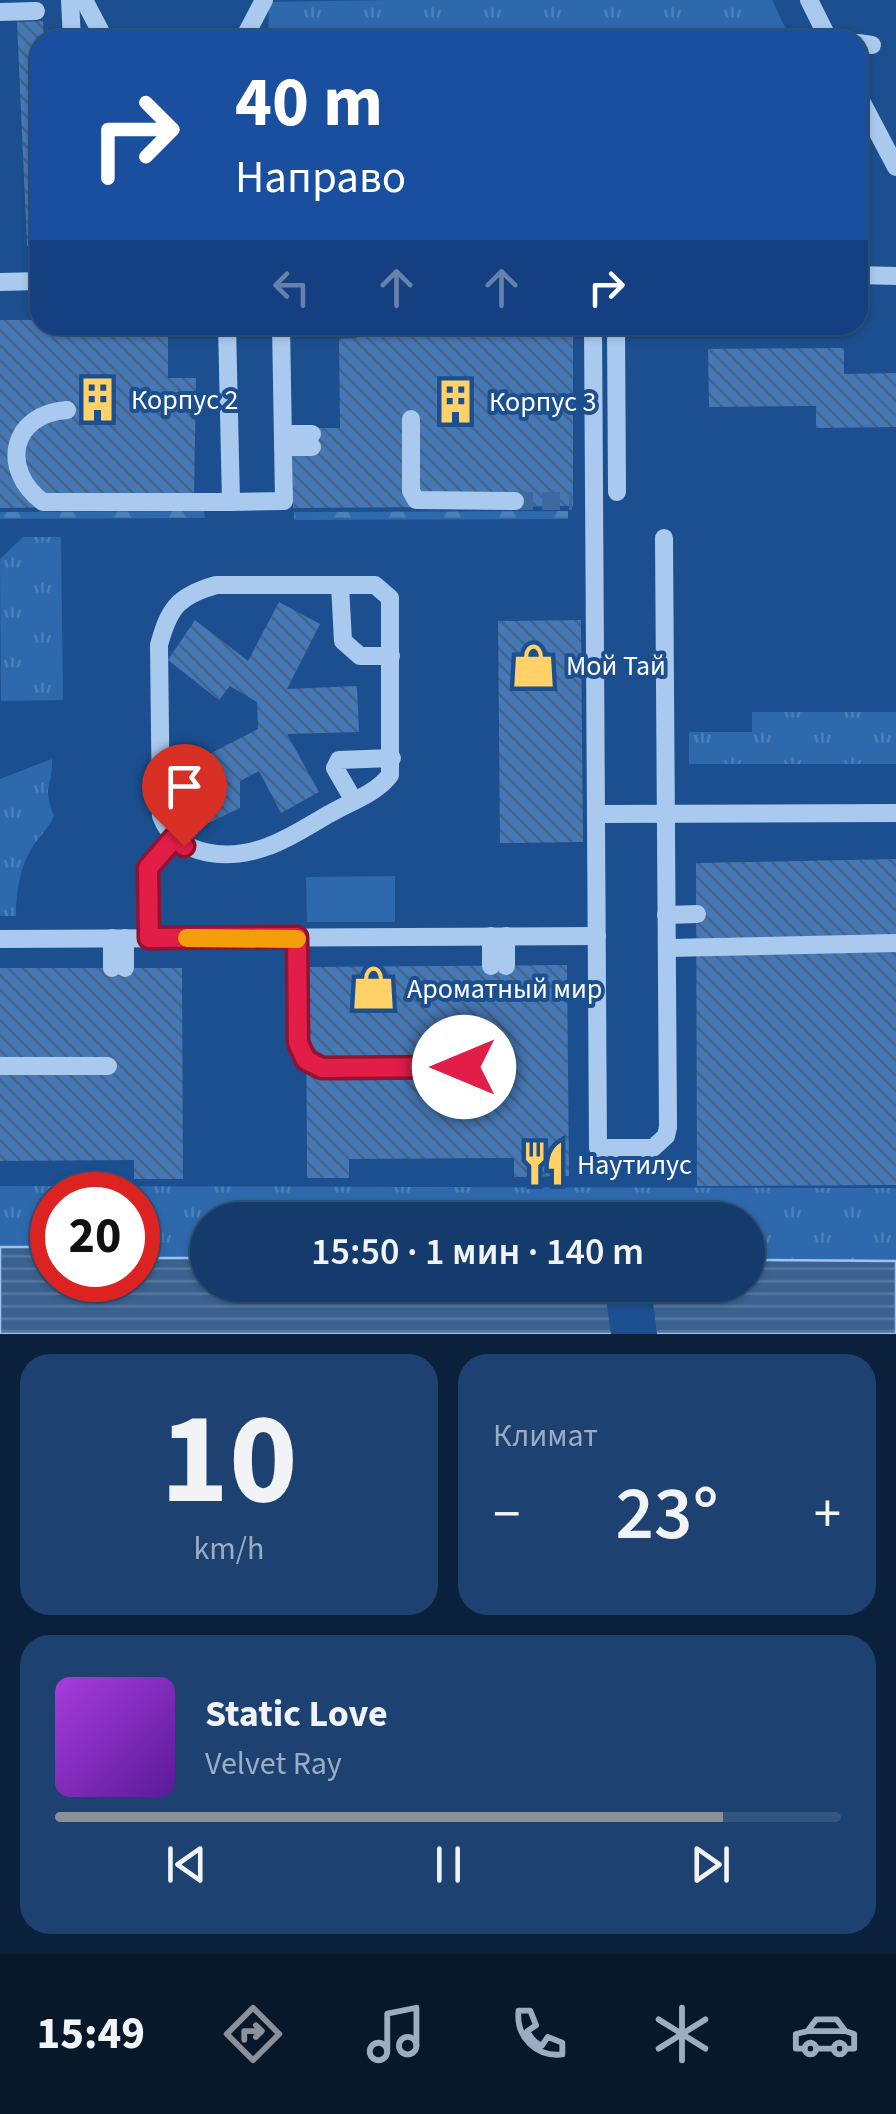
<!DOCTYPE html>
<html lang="ru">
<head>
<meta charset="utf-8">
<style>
	body { margin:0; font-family:"Source Sans 3",sans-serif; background:#1d4271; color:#f1f3f6; height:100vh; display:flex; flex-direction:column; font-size:38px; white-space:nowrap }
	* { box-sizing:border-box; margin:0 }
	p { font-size:32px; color:#9dadc1 }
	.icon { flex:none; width:55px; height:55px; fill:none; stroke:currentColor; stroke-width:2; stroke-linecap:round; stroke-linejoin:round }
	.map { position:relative; height:1334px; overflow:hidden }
	.side { display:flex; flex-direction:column; gap:20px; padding:20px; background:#0b203b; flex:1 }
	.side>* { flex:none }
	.hud { position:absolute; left:30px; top:30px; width:838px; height:305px; border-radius:30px; box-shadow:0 2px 8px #0004,0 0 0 2px #33557e; background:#1a4fa0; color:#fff; overflow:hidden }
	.speed { position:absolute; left:30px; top:1172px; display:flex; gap:20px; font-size:50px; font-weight:700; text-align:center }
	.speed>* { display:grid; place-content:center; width:130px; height:130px; border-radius:50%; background:#143b6b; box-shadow:0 2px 8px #0004,0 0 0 2px #33557e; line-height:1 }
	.speed .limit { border:15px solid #d22; background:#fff; color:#111 }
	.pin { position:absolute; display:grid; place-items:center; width:85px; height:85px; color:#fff; margin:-102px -42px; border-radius:50% 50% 50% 0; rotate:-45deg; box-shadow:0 0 10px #0007 }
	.pin .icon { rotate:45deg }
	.me { position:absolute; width:110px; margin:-55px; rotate:270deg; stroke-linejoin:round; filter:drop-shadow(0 0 8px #0008) }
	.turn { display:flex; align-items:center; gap:35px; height:210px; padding:0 40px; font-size:45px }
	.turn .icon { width:130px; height:130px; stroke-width:2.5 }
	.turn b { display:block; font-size:70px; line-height:85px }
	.lanes { display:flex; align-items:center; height:95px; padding:0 40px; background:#0003; justify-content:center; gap:50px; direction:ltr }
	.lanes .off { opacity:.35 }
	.big { font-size:75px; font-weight:600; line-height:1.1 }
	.side .widget { flex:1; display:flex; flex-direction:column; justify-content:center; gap:15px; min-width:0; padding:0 35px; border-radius:30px; background:#1d4271 }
	.side .dial { align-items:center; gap:0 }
	.dial b { font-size:130px; line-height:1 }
	.song { display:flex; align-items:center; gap:30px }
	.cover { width:120px; height:120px; border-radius:15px; background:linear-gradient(135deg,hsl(280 70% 55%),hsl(270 70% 35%)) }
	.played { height:10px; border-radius:5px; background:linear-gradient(90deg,#8c9099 85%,#33557e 85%) }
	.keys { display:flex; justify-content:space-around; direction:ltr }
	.heat { display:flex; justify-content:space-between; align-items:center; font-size:55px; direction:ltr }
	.side .tiles { flex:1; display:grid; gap:20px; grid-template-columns:1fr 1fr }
	.widget:last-child { grid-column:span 2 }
	.trip { position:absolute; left:190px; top:1202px; width:575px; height:100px; border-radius:50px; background:#143b6b; box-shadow:0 2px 8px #0004,0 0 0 2px #33557e; font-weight:600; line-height:100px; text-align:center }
	.tabs { display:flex; height:160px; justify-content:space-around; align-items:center; background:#08182b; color:#9dadc1 }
	.tabs .icon { width:70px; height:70px }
	.tabs .on { color:#8c9099 }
	.tabs b { font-size:45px; color:#f1f3f6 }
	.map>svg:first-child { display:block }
	.forest { fill:url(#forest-firs) }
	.park { fill:url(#park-tufts) }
	.pitch { fill:#2e69ad }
	.water { fill:url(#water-rules); stroke:#9cc4f0; stroke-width:2.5 }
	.pier { fill:#1b4f8f }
	.building { fill:url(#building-back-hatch) }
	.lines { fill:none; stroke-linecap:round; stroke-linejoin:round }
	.minor-tunnel { stroke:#3d69a0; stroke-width:18; stroke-dasharray:18 9; stroke-linecap:butt }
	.minor { stroke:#a9c9ee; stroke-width:18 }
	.route-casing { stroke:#92132f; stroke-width:25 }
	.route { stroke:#e11d48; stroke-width:18 }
	.slow { stroke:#f59e0b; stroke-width:18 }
	.labels { text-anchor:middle; stroke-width:8; stroke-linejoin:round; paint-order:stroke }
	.poi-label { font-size:28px; fill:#fff; stroke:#1b4f8f; text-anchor:start }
</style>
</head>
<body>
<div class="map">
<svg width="896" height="1334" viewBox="0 0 896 1334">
	<defs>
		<pattern id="forest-firs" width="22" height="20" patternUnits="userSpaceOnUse" patternTransform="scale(2.5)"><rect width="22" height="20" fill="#2e69ad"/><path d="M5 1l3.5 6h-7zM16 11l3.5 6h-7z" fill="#4d80b9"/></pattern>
		<pattern id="park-tufts" width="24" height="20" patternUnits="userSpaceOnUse" patternTransform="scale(2.5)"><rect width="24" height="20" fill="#2e69ad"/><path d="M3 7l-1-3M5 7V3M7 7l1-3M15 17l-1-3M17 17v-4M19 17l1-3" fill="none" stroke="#4d80b9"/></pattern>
		<pattern id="water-rules" width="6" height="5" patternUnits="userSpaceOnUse" patternTransform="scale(2.5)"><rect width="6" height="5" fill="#3c6290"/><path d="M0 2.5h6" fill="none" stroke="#597aa1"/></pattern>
		<pattern id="building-back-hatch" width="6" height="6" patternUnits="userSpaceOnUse" patternTransform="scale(2.5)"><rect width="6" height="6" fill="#4478b7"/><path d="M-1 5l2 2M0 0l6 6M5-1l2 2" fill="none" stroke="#486282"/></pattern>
	</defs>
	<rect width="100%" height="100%" fill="#1b4f8f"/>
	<g class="forest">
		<path d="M204,511l1,7 -205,1v-7z"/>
		<path d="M568,511v8l-274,1v-8z"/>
	</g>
	<g class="park">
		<path d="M388,0h384l19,40h-523l1,-38z"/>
		<path d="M23,537h38l2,163 -62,1 -1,-142z"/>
		<path d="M752,712h144v52h-207v-32h63z"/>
		<path d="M52,759c1,30 -11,24 2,57 -5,11 -12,18 -19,27 -15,22 -19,48 -19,73h-16v-137z"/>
		<path d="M0,1186l896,2v73l-148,-1v-40h-540l-1,38h-69v-63h-86v63h-8l-1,-11h-43z"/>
	</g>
	<path class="pitch" d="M395,876v46h-88l-1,-45z"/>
	<path class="water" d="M0,1247h44v11h8v22h86v-22h69l1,27h540v-25l148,1v73h-896z"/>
	<path class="pier" d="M604,1285h47l6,49h-46z"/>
	<g class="building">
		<path d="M43,21l1,19h-4v206h-13l-10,-224z"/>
		<path d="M0,320h40v5h128v53h28l-2,118 -16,10 -178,2z"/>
		<path d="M357,325h216v181l-280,2v-55l19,-25h28l-1,-89 18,-1z"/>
		<path d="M844,348v26l52,-1v54l-80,1v-22l-107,1 -1,-58z"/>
		<path d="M279,602l41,22 -33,65 70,-3 2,46 -72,2 32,58 -38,21 -22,-42 -19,10v27l-48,23v-68l66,-34 -1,-27 -27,-16 -11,14 -51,-40 27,-40 53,41z"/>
		<path d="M581,620l2,222 -83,1 -2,-222z"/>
		<path d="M896,859v326l-199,1 -1,-323z"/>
		<path d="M567,965l2,211 -55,1v-19l-165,1v19h-42l-1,-211z"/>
		<path d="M0,968h182l1,211h-49v-19l-134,1z"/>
	</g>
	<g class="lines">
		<path class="minor-tunnel" d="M515,501h57"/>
		<g class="minor">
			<path d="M70,0l2,40"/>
			<path d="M84,0l21,40"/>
			<path d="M809,0l20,40"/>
			<path d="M0,12l36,-1"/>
			<path d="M243,40l21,-40"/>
			<path d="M858,43l14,2"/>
			<path d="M858,95l38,72"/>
			<path d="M858,275l38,1"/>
			<path d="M0,282l40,-1"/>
			<path d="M227,325l4,177 53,-1 -3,-176"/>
			<path d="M593,325l5,823h55l13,-12 2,-9 -4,-589"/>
			<path d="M616,325l1,167"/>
			<path d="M67,410c-57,4 -67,60 -24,92h188"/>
			<path d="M411,419v72l5,9 99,1"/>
			<path d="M283,434h29"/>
			<path d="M283,447h29"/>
			<path d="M216,585h159l15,13v177c-13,18 -40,27 -59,38 -20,11 -40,25 -62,33 -38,15 -92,12 -108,-30l-2,-171c10,-37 19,-49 57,-60z"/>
			<path d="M340,585l3,56 17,15h31"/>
			<path d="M354,801l-19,-33 4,-8 53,-2"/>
			<path d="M596,814l300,-1"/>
			<path d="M666,915l31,-1"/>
			<path d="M491,936v30"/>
			<path d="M506,936v30"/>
			<path d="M297,937l1,106c3,15 10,20 24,25l178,-1"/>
			<path d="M112,938v30"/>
			<path d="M125,938v30"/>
			<path d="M149,938l-1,-70 27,-31"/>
			<path d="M0,939l597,-3"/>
			<path d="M667,948l229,-5"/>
			<path d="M0,1066h108"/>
		</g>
	</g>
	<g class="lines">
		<defs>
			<path id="route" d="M184,846l-9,-9 -27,31 1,70 148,-1 1,106 8,17 16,8 142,-1"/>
		</defs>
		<use href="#route" class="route-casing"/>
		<use href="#route" class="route"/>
		<path class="slow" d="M187,938l110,1"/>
	</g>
	<defs>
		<symbol id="building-bare" viewBox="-9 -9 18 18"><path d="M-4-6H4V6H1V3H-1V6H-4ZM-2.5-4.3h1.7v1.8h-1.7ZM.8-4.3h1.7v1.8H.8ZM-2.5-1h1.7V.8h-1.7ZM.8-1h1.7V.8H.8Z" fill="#ffd166" stroke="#1b4f8f" stroke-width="2.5" paint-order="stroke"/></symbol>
		<symbol id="shop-bare" viewBox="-9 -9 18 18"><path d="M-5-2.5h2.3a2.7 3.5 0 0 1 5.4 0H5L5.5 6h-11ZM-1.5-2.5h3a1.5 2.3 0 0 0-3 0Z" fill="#ffd166" stroke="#1b4f8f" stroke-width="2.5" paint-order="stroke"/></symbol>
		<symbol id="restaurant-bare" viewBox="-9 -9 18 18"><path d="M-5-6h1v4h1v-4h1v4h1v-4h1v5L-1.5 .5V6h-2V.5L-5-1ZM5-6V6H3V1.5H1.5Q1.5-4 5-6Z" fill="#ffd166" stroke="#1b4f8f" stroke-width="2.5" paint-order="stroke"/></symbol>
	</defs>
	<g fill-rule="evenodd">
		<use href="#building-bare" x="66" y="368" width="63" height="63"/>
		<use href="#building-bare" x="424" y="370" width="63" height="63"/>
		<use href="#shop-bare" x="502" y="634" width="63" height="63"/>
		<use href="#shop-bare" x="342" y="956" width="63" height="63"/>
		<use href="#restaurant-bare" x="512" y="1132" width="63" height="63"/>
	</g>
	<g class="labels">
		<g class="poi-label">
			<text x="131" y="409">Корпус 2</text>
			<text x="489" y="411">Корпус 3</text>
			<text x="566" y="675">Мой Тай</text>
			<text x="407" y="998">Ароматный мир</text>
			<text x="577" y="1174">Наутилус</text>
		</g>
	</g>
</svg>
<div class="speed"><div class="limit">20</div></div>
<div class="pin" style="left:184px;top:846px;background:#d93025"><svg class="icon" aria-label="arrive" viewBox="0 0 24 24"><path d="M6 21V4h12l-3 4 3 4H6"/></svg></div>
<svg class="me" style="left:464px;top:1067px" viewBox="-20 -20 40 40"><circle r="19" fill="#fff"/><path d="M0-13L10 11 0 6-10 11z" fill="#e11d48"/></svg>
<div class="trip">15:50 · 1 мин · 140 m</div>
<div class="hud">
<div class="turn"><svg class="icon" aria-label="right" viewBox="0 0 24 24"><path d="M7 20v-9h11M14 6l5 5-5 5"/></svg><div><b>40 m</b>Направо</div></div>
<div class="lanes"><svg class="icon off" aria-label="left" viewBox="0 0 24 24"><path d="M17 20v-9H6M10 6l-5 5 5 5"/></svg><svg class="icon off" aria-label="ahead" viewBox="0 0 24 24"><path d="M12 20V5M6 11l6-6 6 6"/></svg><svg class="icon off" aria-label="ahead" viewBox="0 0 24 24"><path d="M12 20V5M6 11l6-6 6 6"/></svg><svg class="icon" aria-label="right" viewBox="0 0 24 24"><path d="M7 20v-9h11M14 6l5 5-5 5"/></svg></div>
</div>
</div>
<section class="side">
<div class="tiles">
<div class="widget dial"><b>10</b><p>km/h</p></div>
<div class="widget"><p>Климат</p>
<div class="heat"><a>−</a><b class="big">23°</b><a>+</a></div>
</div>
<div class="widget">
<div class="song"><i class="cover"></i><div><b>Static Love</b><p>Velvet Ray</p></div></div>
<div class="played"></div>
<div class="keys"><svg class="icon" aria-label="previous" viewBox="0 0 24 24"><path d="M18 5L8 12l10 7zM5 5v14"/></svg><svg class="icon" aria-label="pause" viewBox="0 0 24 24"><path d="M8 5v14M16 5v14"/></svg><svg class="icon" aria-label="next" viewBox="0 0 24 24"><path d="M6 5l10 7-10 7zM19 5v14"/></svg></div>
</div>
</div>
</section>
<nav class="tabs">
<b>15:49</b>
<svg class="icon on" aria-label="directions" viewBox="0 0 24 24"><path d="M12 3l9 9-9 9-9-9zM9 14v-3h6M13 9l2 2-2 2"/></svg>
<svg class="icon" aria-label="music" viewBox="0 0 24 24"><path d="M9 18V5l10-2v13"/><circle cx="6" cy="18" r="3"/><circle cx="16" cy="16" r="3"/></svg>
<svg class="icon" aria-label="phone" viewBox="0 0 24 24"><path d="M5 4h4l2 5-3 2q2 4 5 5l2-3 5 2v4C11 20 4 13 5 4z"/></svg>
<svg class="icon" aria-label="climate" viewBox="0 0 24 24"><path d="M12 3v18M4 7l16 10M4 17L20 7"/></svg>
<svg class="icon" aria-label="car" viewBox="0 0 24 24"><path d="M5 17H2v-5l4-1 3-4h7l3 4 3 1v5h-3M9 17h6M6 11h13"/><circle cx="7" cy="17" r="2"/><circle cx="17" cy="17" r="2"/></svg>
</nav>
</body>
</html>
